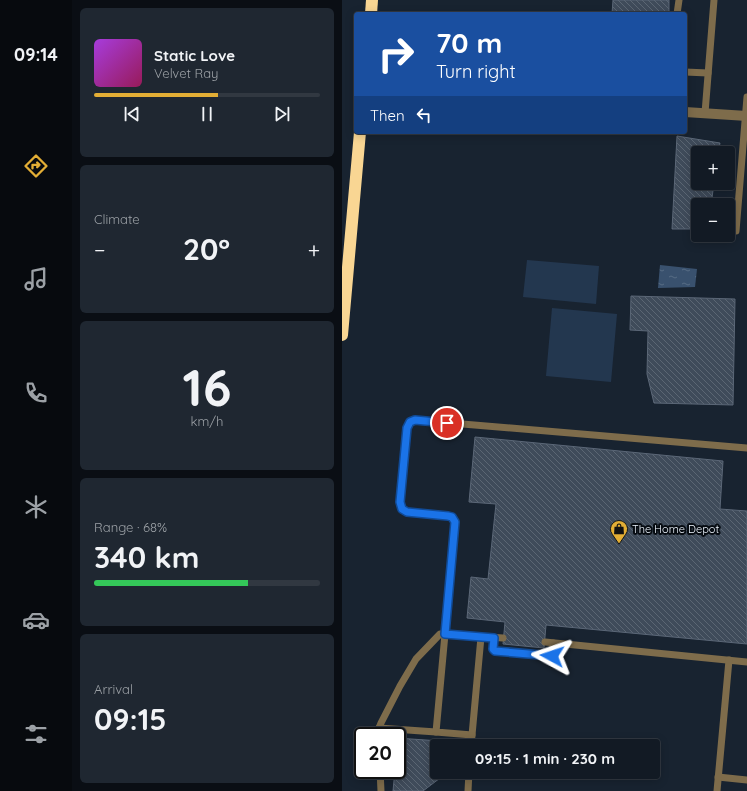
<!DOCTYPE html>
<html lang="en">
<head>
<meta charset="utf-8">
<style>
	body { margin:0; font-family:Quicksand,sans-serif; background:#1f2731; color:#f1f3f6; height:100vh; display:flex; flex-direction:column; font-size:15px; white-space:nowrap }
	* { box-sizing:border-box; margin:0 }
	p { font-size:13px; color:#9ca1a6 }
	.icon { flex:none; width:22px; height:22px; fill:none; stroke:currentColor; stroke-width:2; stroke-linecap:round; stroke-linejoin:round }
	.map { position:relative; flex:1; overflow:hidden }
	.sheet { display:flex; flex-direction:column; gap:8px; padding:8px; background:#0a0e14; width:270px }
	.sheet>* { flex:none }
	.top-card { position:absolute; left:12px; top:12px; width:333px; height:122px; border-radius:4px; box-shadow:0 2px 10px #0003,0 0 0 1px #313841; background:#1a4fa0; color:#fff; overflow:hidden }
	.buttons { position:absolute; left:349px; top:146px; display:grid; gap:8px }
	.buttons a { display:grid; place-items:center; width:44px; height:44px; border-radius:4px; background:#121a24; box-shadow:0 2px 10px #0003,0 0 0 1px #313841; font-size:20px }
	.speed { position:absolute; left:12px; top:727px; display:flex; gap:8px; font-size:20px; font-weight:700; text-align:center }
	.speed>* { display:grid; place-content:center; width:52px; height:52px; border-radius:50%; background:#121a24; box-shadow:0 2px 10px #0003,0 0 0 1px #313841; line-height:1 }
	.speed .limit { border:2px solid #111; border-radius:6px; background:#fff; color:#111 }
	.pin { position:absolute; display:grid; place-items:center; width:34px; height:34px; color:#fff; margin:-17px; border:2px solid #fff; border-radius:50%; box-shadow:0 1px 4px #0007 }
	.me { position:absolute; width:44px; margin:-22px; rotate:275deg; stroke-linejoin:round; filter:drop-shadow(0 0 3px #0008) }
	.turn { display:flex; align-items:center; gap:14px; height:84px; padding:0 16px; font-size:18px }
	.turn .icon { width:52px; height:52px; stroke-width:2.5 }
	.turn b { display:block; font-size:28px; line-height:34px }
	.then { display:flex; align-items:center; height:38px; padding:0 16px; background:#0003; gap:8px; font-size:15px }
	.big { font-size:30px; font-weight:700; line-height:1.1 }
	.sheet .widget { flex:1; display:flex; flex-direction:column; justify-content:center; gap:6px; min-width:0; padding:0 14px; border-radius:6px; background:#1f2731 }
	.sheet .dial { align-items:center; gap:0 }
	.dial b { font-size:52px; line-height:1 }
	.song { display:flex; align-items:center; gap:12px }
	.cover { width:48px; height:48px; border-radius:6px; background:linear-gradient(135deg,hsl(280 70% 55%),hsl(330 70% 35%)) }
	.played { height:4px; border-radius:2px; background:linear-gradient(90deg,#e3ae35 55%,#313841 55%) }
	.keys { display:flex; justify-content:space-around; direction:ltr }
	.heat { display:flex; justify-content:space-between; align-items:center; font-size:22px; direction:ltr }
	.charge { height:6px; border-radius:3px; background:linear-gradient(90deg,#34c759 68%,#313841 0) }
	.trip { position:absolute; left:88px; top:739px; width:230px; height:40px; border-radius:4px; background:#121a24; box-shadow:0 2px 10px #0003,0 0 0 1px #313841; font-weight:700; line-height:40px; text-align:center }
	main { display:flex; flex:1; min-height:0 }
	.menu { display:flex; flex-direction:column; width:72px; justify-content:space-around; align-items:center; background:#070a0e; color:#9ca1a6 }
	.menu .icon { width:28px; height:28px }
	.menu .active { color:#e3ae35 }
	.menu b { font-size:18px; color:#f1f3f6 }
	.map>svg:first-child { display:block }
	.park { fill:#23374f }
	.water { fill:url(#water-ripples) }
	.building { fill:url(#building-back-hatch); stroke:#5b6777 }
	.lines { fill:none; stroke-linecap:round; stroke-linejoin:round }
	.lane { stroke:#7e6c4b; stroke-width:7 }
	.street { stroke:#7e6c4b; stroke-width:10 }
	.highway { stroke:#f9d693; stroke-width:12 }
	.route-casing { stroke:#114b97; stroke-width:10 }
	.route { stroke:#1a73e8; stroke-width:7 }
	.labels { text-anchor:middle; stroke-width:4; stroke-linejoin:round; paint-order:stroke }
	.poi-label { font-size:11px; fill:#eef5fe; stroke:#070c12; text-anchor:start }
</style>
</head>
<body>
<main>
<nav class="menu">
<b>09:14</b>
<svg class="icon active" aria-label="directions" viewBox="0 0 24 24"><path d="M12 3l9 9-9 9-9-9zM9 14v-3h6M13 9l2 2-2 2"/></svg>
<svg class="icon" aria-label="music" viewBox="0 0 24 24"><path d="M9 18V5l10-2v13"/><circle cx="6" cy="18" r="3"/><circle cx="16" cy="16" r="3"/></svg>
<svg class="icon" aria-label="phone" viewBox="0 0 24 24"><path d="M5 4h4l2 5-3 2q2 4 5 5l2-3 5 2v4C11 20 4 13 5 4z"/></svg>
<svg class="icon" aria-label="climate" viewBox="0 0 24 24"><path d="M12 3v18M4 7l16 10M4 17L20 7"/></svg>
<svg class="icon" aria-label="car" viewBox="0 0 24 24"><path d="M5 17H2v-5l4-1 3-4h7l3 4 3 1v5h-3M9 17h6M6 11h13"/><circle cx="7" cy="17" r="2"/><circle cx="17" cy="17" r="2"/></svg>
<svg class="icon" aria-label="filters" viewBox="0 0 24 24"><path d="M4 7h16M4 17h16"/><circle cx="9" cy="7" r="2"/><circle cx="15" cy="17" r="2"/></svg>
</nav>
<section class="sheet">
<div class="widget">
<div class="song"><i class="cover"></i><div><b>Static Love</b><p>Velvet Ray</p></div></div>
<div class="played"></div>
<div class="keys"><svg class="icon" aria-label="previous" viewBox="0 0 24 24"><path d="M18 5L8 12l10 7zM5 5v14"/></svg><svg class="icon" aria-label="pause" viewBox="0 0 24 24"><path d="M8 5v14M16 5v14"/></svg><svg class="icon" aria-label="next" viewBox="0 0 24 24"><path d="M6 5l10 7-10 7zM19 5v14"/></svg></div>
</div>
<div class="widget"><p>Climate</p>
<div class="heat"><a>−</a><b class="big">20°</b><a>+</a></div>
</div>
<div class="widget dial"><b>16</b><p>km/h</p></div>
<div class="widget"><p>Range · 68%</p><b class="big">340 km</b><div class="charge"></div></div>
<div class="widget"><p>Arrival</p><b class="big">09:15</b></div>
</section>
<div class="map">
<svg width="405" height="791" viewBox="0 0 405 791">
	<defs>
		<pattern id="water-ripples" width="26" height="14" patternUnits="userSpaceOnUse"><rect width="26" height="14" fill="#39516e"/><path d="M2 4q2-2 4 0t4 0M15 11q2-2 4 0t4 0" fill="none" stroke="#566b84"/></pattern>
		<pattern id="building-back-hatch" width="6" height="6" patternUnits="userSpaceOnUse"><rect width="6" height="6" fill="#3f4b5a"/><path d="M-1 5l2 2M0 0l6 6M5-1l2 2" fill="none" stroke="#5b6673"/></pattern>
	</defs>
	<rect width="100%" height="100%" fill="#182330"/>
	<g class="park">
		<path d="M185,260l72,6 -3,38 -73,-7z"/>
		<path d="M210,308l65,6 -6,68 -65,-6z"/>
	</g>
	<path class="water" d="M318,265l37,4 -2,18 -37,1z"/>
	<g class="building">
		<path d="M271,0h56v14h-57z"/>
		<path d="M335,136l43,7 -2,10h-20v30h16l-3,22h-13v24h-26z"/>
		<path d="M289,296l104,3 -2,106 -79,-2 -7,-29 1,-43 -18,-1z"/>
		<path d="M133,437l248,24 -3,48 27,2v133l-201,-19 -2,23 -41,-4 2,-22 -38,-4 4,-41 17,2 8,-75 -27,-2z"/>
		<path d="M55,738l43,3 -1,5h-2v26h11l-25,19h-30l2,-21h2z"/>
	</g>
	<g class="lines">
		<g class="lane">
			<path d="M335,14l2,-14"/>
			<path d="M343,72l23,1"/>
			<path d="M363,113l9,-113"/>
			<path d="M394,231l11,-134"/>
			<path d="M152,638l-1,11 2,2 57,5 1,-13"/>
			<path d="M161,638l-58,-4 10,-112 -3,-5 -5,-2 -40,-3 -5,-3 -2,-7 7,-74 2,-6 6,-2 332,28"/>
			<path d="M203,642l202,20"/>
			<path d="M37,728l57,4"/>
			<path d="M37,736v-8l2,-5 19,-37 16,-27 24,-25h5l-9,98 36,3"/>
			<path d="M129,746l10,-109"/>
			<path d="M38,770l1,21"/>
			<path d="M376,777l29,3"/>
			<path d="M126,791l1,-19"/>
			<path d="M375,791l12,-131"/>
		</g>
		<path class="street" d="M343,112l62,4"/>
		<g class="highway">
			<path d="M29,14l1,-14"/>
			<path d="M0,335l18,-203"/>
		</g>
	</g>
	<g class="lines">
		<defs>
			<path id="route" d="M105,423l-32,-3 -5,2 -3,6 -7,74 2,7 5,3 41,4 4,1 3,5 -10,112 49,4 -1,11 2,2 57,5"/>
		</defs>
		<use href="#route" class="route-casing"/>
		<use href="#route" class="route"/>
	</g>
	<defs>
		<symbol id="shop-pin" viewBox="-11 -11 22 30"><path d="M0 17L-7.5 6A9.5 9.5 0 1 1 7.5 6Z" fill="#e3ae35" stroke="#070c12"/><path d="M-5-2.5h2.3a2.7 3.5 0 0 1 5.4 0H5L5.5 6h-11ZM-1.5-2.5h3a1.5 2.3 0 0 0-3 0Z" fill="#111"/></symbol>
	</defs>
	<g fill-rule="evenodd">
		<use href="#shop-pin" x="267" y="519" width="20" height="27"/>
	</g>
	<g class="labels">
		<g class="poi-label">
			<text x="290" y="533">The Home Depot</text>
		</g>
	</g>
</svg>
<div class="buttons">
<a>+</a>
<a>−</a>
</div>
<div class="speed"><div class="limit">20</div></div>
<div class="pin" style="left:105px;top:423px;background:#d93025"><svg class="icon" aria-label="arrive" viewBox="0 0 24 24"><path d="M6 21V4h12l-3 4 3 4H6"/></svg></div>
<svg class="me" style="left:210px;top:656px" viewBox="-20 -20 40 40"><path d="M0-17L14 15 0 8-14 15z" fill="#1a73e8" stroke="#fff" stroke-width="4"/></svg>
<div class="trip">09:15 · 1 min · 230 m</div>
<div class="top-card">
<div class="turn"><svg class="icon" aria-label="right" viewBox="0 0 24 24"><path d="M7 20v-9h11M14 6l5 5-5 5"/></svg><div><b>70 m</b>Turn right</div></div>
<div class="then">Then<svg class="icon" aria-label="left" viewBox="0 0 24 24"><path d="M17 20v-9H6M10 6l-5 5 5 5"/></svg></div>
</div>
</div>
</main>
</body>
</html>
